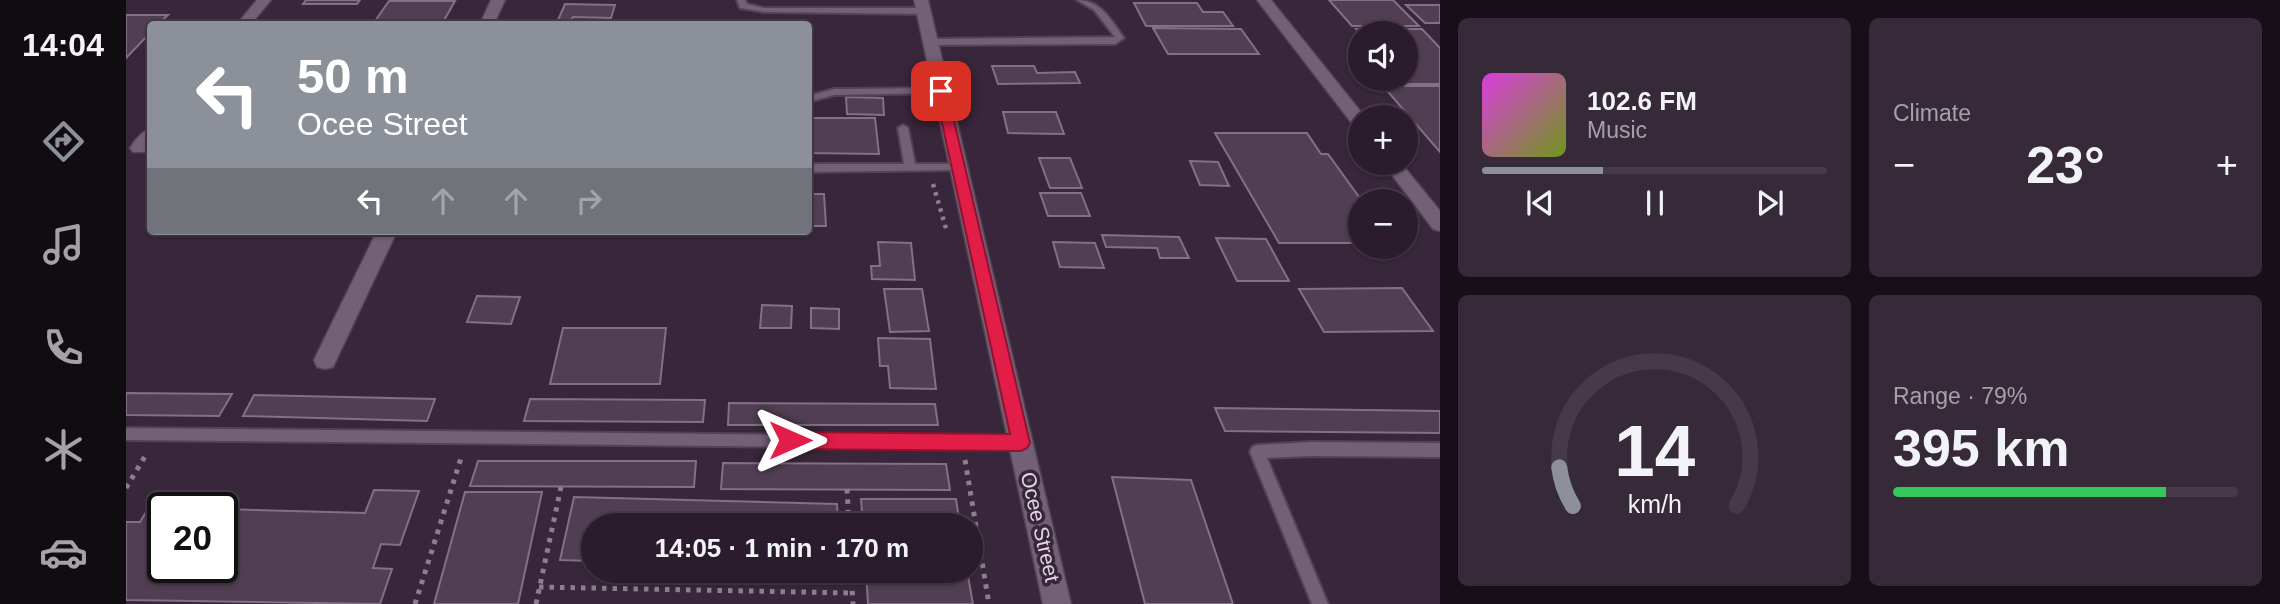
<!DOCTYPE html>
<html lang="en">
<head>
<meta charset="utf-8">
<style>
	body { margin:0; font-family:Helvetica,sans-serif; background:#362938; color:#f1f3f6; height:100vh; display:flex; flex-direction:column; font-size:26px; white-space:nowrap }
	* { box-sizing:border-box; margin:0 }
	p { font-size:23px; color:#a5a1a9 }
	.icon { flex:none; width:38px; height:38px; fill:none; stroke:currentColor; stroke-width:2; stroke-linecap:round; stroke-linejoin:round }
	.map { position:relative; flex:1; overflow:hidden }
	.details { display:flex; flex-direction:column; gap:18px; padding:18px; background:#170f18; width:840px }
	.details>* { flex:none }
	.top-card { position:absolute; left:21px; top:21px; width:665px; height:214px; border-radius:7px; box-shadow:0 2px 5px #0004,0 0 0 2px #463a48; background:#8c9099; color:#fff; overflow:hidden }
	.buttons { position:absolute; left:1222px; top:21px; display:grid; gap:14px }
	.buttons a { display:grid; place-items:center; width:70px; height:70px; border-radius:50%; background:#2a1c2c; box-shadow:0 2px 5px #0004,0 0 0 2px #463a48; font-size:35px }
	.speed { position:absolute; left:21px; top:492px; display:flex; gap:14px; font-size:35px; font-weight:700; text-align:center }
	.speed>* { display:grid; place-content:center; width:91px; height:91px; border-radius:50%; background:#2a1c2c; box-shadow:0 2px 5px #0004,0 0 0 2px #463a48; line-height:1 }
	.speed .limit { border:4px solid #111; border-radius:10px; background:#fff; color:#111 }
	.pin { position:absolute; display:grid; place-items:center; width:60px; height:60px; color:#fff; margin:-30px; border-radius:14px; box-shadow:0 4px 10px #0006 }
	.me { position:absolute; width:77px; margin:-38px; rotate:90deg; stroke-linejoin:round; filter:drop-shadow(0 0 5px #0008) }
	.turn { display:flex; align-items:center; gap:24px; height:147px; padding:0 35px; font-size:32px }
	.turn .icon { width:91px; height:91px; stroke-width:2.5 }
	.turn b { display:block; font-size:49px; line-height:60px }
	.lanes { display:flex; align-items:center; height:66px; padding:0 35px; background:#0003; justify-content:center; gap:35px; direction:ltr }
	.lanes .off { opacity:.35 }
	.big { font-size:52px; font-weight:800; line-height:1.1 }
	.details .tile { flex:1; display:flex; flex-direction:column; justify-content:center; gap:10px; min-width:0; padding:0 24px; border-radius:10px; background:#362938 }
	.details .dial { align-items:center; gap:0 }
	.dial svg { height:182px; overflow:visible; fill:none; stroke:#463a48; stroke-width:7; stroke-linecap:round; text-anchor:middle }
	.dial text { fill:#f1f3f6; stroke:none }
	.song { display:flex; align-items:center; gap:21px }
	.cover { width:84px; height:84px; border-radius:10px; background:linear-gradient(135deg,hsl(300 70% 55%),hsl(80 70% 35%)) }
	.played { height:7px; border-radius:4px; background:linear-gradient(90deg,#8c9099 35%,#463a48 35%) }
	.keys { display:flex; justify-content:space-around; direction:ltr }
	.heat { display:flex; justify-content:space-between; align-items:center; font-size:38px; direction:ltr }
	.charge { height:10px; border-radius:5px; background:linear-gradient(90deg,#34c759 79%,#463a48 0) }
	.details .tiles { flex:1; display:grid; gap:18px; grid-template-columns:repeat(2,1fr) }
	.trip { position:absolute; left:455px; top:513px; width:402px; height:70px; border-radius:35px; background:#2a1c2c; box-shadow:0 2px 5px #0004,0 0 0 2px #463a48; font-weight:800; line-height:70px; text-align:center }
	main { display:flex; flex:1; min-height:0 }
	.menu { display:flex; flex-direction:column; width:126px; justify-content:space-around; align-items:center; background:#110b12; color:#a5a1a9 }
	.menu .icon { width:49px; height:49px }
	.menu .active { color:#8c9099 }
	.menu b { font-size:32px; color:#f1f3f6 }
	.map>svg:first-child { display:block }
	.building { fill:#513e53; stroke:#836f86; stroke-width:2 }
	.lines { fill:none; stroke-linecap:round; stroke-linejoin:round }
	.lane-casing { stroke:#514353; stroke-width:4 }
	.street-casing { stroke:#514353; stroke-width:3 }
	.path-far1 { stroke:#8c7e8e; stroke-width:4.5; stroke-dasharray:3.5 5; stroke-linecap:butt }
	.path { stroke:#8c7e8e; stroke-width:5; stroke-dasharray:4.5 6; stroke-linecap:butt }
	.lane { fill:#735f76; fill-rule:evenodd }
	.street { fill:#735f76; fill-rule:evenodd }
	.route { fill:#e11d48; stroke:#92132f; stroke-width:2 }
	.labels { text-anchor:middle; stroke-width:7; stroke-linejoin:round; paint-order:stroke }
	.street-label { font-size:21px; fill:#e1d6e3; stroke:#38263a }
</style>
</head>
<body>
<main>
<nav class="menu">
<b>14:04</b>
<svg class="icon active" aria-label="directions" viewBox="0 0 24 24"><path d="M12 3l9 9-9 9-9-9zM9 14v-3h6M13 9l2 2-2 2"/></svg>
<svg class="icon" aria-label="music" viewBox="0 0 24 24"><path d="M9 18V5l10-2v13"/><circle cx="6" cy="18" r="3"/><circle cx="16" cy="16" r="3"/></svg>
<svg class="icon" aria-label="phone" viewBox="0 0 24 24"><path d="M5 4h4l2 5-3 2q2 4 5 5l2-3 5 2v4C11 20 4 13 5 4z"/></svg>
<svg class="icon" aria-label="climate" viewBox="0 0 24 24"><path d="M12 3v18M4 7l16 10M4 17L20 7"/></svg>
<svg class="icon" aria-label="car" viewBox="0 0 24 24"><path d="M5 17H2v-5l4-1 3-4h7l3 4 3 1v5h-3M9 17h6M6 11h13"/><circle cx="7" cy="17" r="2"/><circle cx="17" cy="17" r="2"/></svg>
</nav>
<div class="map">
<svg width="1314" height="604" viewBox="0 0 1314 604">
	<rect width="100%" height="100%" fill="#38263a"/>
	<g class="building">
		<path d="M180,0h54l-3,4h-54z"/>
		<path d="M1203,0h64l26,26h-67z"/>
		<path d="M263,1h66l-13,23h-69z"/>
		<path d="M1008,3h63l6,9h20l10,14h-87z"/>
		<path d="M439,4l50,1 -4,13 -38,-1 -2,3h-13z"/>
		<path d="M1280,5h34v18h-15z"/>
		<path d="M0,15h42l-10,9h-8v9l-24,25z"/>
		<path d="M1027,28l88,1 18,25h-91z"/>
		<path d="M1230,29h66l18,19v36h-36l-4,-5h5v-46l-45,1z"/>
		<path d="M866,66h42l3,7 38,-1 5,11 -82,1z"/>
		<path d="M1257,86h57v66z"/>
		<path d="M720,97l37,1 1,17 -37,-1z"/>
		<path d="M877,112h53l8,22 -56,-1z"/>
		<path d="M682,118h67l4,36 -71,-1z"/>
		<path d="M1089,133h92l14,21h7l34,47 -2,42h-81z"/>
		<path d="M913,158h31l12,30h-32z"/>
		<path d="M1064,161l28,1 11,24 -29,-1z"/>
		<path d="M914,193h41l9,23h-42z"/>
		<path d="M682,194h16l2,32h-18z"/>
		<path d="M976,235l77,2 10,21h-29l-3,-10 -51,-1z"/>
		<path d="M1090,238l50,1 23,42h-52z"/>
		<path d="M752,242l33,1 4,37 -43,-1 -1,-13h9z"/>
		<path d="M927,242l42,1 9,25 -44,-1z"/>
		<path d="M1276,288l31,43 -109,1 -25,-43z"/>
		<path d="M758,289h38l7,42 -39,1z"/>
		<path d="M351,296l43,1 -9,27 -44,-2z"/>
		<path d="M636,305l30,1 -1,22h-31z"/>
		<path d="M685,308l28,1v20l-28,-1z"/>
		<path d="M437,328h103l-6,56h-110z"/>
		<path d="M752,338l52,1 6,50 -46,-1 -2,-22h-8z"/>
		<path d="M0,393l106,1 -13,22 -93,-1z"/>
		<path d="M128,395l181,4 -8,22 -184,-5z"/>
		<path d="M404,399l175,1 -2,22 -179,-1z"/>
		<path d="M603,403l206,1 3,21h-210z"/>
		<path d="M1089,408l225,3v22l-215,-2z"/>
		<path d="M352,461h218l-2,26 -224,-1z"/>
		<path d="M597,463l223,1 4,26 -229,-1z"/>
		<path d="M986,477l79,3 42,124h-88z"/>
		<path d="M248,490l45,1 -19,54 -19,-1 -8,24 19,1 -12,35 -254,-4v-78h14l9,-15 31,1h-17v59h59v-58l143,4z"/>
		<path d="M339,492h77l-24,112h-84z"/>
		<path d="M448,497l263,7 1,21h-245v36l-33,-1z"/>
		<path d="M735,499h95l4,26h-97z"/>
		<path d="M740,570h101l6,34h-105z"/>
	</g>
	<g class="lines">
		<defs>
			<g id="lane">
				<path d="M611,0h8l2,4 17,4h159l4,3 -4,3 -159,-2 -24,-4z"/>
				<path d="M951,0c24,0 34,20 47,38l-9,6 -185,1 -4,-3 4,-3 185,-2 -21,-27z"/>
				<path d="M815,88l5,3 -2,2 -110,2 -26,7v-6l26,-7z"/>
				<path d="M777,125l5,3 7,36h44l5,4 -1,2 -155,2v-8h96l-6,-36z"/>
				<path d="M0,428l895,9 5,1 2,5 -2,5 -5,1 -895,-9z"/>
				<path d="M1186,442l128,1v14l-128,-1 -45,2 61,146h-16l-62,-152 2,-5 5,-2z"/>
			</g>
			<g id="street">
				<path d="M131,0h14l-20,24h-14z"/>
				<path d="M365,0h14l-11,24h-14z"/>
				<path d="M788,0h14l143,604h-28z"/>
				<path d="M1131,0h14l94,117h-5v10l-6,-1z"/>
				<path d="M24,129v17l-5,6h-12l-3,-4c5,-8 11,-16 20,-19z"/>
				<path d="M1257,163h18l39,48v20l-7,-2z"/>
				<path d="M251,231h20l-64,136 -8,2 -8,-2 -3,-7z"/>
			</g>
		</defs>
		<use href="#lane" class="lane-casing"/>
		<use href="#street" class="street-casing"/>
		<path class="path-far1" d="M807,184l14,48"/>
		<g class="path">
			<path d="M839,460l24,144"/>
			<path d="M0,488l21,-35"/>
			<path d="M721,489l2,36"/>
			<path d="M725,570l2,34"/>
			<path d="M413,587l313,6"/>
			<path d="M289,604l47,-149"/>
			<path d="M410,604l25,-117"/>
		</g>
		<use href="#lane" class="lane"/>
		<use href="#street" class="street"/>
	</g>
	<path class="route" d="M815,87l6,4 83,352 -3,5 -6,3 -231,-2 -7,-3 -3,-6 3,-6 7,-2 220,2 -75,-343z"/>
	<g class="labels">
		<g class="street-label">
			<text transform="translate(914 527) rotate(77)" y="7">Ocee Street</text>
		</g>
	</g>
</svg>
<div class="buttons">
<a><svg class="icon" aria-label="sound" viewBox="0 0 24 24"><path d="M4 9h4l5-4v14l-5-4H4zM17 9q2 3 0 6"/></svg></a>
<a>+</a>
<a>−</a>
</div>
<div class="speed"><div class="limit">20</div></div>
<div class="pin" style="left:815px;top:91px;background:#d93025"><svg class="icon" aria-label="arrive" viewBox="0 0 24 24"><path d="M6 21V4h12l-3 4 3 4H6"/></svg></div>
<svg class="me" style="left:664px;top:440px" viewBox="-20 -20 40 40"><path d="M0-17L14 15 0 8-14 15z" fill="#e11d48" stroke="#fff" stroke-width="4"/></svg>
<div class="trip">14:05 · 1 min · 170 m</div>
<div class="top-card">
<div class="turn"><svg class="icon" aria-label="left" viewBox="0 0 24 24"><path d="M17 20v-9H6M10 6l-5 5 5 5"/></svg><div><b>50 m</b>Ocee Street</div></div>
<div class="lanes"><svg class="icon" aria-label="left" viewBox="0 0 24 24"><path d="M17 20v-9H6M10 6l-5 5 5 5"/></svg><svg class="icon off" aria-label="ahead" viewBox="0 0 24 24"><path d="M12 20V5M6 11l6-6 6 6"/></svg><svg class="icon off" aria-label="ahead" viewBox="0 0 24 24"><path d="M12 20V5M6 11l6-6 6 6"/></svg><svg class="icon off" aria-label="right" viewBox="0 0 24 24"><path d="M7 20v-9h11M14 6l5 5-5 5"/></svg></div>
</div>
</div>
<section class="details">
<div class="tiles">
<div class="tile">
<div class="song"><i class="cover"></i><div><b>102.6 FM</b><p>Music</p></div></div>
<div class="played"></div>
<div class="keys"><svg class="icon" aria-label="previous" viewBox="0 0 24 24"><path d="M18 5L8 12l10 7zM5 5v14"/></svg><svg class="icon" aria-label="pause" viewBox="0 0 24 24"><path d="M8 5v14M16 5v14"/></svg><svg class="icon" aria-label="next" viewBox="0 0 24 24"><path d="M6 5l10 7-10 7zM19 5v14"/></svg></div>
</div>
<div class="tile"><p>Climate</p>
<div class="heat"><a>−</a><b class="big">23°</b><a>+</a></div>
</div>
<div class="tile dial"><svg viewBox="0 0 100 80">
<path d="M14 69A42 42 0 1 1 86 69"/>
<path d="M14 69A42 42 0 0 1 8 52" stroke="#8c9099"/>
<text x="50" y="56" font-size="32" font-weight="700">14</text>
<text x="50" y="72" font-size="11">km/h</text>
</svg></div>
<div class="tile"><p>Range · 79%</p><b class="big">395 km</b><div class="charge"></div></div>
</div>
</section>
</main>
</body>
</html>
